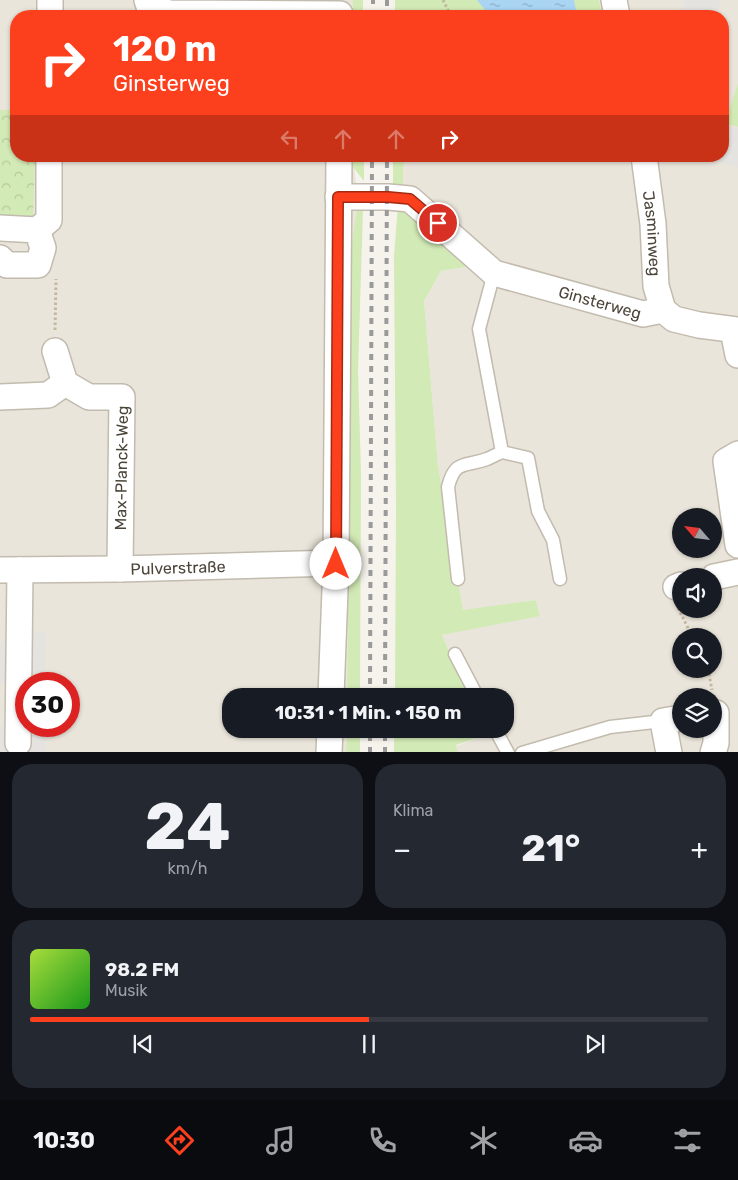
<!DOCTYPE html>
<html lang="de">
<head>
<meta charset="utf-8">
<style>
	body { margin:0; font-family:Rubik,sans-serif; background:#242831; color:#f1f3f6; height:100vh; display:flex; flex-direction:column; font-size:19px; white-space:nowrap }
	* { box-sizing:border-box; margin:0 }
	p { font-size:16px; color:#9ea1a6 }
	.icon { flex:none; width:28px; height:28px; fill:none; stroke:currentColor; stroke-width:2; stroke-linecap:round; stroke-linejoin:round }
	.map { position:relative; height:752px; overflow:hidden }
	.drawer { display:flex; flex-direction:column; gap:12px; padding:12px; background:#0d0f14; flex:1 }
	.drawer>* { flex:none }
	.top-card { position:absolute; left:10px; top:10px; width:719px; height:152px; border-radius:20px; box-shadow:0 1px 4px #0004; background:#fc3f1d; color:#fff; overflow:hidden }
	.needle { width:32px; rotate:298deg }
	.buttons { position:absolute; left:672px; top:508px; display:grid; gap:10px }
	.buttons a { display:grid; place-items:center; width:50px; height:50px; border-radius:50%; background:#171b24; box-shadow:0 1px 4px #0004; font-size:25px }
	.speed { position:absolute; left:15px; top:672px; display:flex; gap:10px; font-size:25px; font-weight:700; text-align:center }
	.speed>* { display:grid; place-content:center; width:65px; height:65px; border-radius:50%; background:#171b24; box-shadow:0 1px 4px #0004; line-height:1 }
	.speed .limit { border:8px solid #d22; background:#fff; color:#111 }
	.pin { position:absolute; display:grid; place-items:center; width:42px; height:42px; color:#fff; margin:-21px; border:2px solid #fff; border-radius:50%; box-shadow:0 1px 5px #0007 }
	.me { position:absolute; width:55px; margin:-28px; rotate:0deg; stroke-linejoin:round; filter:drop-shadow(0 0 4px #0008) }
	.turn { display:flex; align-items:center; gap:18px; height:105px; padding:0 20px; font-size:22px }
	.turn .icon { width:65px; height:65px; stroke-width:2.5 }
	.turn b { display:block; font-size:35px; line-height:42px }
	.lanes { display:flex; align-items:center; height:48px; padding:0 20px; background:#0003; justify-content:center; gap:25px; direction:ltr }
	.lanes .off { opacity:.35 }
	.big { font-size:38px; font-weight:700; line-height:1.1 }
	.drawer .tile { flex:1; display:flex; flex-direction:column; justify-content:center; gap:8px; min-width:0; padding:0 18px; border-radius:20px; background:#242831 }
	.drawer .dial { align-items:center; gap:0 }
	.dial b { font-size:65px; line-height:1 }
	.song { display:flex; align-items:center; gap:15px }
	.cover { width:60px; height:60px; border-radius:8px; background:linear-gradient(135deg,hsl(80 70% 55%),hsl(120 70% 35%)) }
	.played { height:5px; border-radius:2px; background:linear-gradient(90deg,#fc3f1d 50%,#363941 50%) }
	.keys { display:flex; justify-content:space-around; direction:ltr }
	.heat { display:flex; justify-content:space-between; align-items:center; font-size:28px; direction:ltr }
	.drawer .tiles { flex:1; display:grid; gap:12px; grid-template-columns:1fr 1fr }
	.tile:last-child { grid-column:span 2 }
	.trip { position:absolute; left:222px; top:688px; width:292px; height:50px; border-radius:20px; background:#171b24; box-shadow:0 1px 4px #0004; font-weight:700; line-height:50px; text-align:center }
	.tabs { display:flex; height:80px; justify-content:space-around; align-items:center; background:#090b0e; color:#9ea1a6 }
	.tabs .icon { width:35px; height:35px }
	.tabs .on { color:#fc3f1d }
	.tabs b { font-size:22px; color:#f1f3f6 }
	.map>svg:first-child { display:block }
	.residential { fill:#eae5da; fill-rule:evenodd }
	.grass { fill:#d2eab5 }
	.forest { fill:url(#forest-crowns) }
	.parking { fill:#e5e3e0 }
	.water { fill:url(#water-ripples) }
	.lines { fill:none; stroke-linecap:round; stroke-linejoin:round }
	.lane-casing { stroke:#c2bbae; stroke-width:15 }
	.street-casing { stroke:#c2bbae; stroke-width:28 }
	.path { stroke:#c4b79f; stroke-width:3; stroke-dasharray:2.5 2.5; stroke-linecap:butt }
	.lane { stroke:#fff; stroke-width:12 }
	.street { stroke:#fff; stroke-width:25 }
	.rail { stroke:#9a9a9a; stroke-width:4; stroke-dasharray:6 6; stroke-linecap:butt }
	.route-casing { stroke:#a42913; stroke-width:12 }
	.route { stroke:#fc3f1d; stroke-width:9 }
	.labels { text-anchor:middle; stroke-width:4; stroke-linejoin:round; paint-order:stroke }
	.street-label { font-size:16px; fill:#4b4439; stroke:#fff }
</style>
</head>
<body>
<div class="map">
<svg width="738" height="753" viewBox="0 0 738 753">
	<defs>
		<pattern id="forest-crowns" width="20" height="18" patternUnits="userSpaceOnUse" patternTransform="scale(1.25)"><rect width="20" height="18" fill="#d2eab5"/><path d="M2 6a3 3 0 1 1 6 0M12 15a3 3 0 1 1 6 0" fill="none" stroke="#b6ca9c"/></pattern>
		<pattern id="water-ripples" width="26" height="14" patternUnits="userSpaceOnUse" patternTransform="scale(1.25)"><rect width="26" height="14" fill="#a9d4f2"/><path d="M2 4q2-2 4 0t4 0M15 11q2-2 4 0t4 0" fill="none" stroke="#8caec5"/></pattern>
	</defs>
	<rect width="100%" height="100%" fill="#f6f3ec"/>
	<g class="residential">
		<path d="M0,0h353v16h-337v140h337l5,47 -10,243 -1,250h-116v33h116l-1,23 -346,1zM26,684h43v42h-43z"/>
		<path d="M599,0h139v752h-280l-2,-6 30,-11 -3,-6h23v-33h-37l-27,-61 98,-20 -4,-15 -73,11 -25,-145 -14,-165 17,-30 28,-5 -71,-61 5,-21 1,-28h318v-140h-120zM681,516h33v33h-33zM681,576h33v33h-33zM681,636h33v33h-33zM681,696h33v33h-33z"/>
	</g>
	<g class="grass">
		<rect x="353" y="0" width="10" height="16"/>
		<path d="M395,0h204l3,16h-207z"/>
		<path d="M738,83v44l-13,-4z"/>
		<path d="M353,156h11v25l-11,-14z"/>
		<path d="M393,156h11l-1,28 -10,1z"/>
		<path d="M358,203l5,6 -5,162 3,103 -1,222h-13l4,-446z"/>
		<path d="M398,205l13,6 59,55 -29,5 -17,30 14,165 25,144 73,-10 4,16 -98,19 27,61h-74l1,-187 -2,-253z"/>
		<path d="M347,729h13v23h-14z"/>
		<path d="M394,729h89l3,6 -30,10 2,7h-64z"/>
	</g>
	<path class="forest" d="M0,110h16v46h19l-2,63 -33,-1z"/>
	<g class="parking">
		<path d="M685,0h36l-5,16h-37z"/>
		<path d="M723,124l15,5v39l-37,-12h21z"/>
		<path d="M28,632h17v41l-18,1 -17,9h-10v-42h11z"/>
		<path d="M13,715l13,11h20v26h-46v-25z"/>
	</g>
	<path class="water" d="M477,0h97l3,16h-87z"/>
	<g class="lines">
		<defs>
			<g id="lane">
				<path d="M494,273l-15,56 23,123 26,6 10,53 15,29 7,39"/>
				<path d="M458,579l-10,-92c7,-28 17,-20 39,-28 5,-2 10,-5 15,-7"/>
				<path d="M455,654l22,42"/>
				<path d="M495,729l13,24"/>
				<path d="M522,753l88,-26 53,-6"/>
			</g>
			<g id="street">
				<path d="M147,0l2,6 20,7 171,1"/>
				<path d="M614,0l3,16"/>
				<path d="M50,16v-16"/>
				<path id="s1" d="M644,156l9,68 3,62 7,24"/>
				<path id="s2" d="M338,197h50l22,2 84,74 149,41 20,-4"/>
				<path d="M0,228l37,2 6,18 -5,17h-31l-7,-7"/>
				<path d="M37,230l12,-10v-64"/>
				<path d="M663,310l11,9 25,6 39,5"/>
				<path d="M733,330l5,25"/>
				<path d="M55,351l10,32 24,14h33l-2,172"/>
				<path d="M0,397l48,-2 17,-12"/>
				<path d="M738,454l-12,7 12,84"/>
				<path id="s3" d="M0,570l120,-1 216,-6"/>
				<path d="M714,577l24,-5"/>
				<path d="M676,587l5,-2"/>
				<path d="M331,696l5,-133 3,-407"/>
				<path d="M18,743l2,-173"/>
				<path d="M329,753l1,-24"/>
				<path d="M669,753l-6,-32 18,-3"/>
				<path d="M713,753l3,-10v-30h-2"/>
			</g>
		</defs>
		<use href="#lane" class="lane-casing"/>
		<use href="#street" class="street-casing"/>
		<g class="path">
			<path d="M443,0l8,16"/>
			<path d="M55,330l1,-51"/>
			<path d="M678,608l14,28"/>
			<path d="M708,669l4,21"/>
		</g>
		<use href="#lane" class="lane"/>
		<use href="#street" class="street"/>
		<g class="rail">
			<path d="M387,0v16"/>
			<path d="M373,16v-16"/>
			<path d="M370,696l2,-540"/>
			<path d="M385,696l2,-540"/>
			<path d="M370,753v-24"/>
			<path d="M385,753v-24"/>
		</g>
	</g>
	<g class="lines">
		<defs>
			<path id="route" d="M336,564l2,-367h50l22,2 28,24"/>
		</defs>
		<use href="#route" class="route-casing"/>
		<use href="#route" class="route"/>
	</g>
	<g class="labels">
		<g class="street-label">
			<text dy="6" stroke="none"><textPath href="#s1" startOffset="78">Jasminweg</textPath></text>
			<text dy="6" stroke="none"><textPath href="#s2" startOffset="294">Ginsterweg</textPath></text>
			<text transform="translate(121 468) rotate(-89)" y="6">Max-Planck-Weg</text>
			<text dy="6" stroke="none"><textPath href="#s3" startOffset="178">Pulverstraße</textPath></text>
		</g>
	</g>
</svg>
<div class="buttons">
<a><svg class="needle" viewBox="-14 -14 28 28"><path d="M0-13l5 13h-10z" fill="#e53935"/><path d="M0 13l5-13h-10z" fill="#9ea1a6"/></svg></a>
<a><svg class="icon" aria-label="sound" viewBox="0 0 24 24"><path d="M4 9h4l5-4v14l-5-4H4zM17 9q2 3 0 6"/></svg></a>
<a><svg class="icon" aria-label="search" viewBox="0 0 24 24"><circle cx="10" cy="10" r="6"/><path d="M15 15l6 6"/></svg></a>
<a><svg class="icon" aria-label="layers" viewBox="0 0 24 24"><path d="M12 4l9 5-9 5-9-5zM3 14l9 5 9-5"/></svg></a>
</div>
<div class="speed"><div class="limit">30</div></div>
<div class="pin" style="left:438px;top:223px;background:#d93025"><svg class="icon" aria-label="arrive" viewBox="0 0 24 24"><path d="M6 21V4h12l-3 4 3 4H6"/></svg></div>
<svg class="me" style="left:336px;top:564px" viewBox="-20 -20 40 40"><circle r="19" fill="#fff"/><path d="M0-13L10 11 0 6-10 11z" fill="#fc3f1d"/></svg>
<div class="trip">10:31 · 1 Min. · 150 m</div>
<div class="top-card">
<div class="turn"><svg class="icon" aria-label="right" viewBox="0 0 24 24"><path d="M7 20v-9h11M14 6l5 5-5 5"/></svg><div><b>120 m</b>Ginsterweg</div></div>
<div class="lanes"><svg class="icon off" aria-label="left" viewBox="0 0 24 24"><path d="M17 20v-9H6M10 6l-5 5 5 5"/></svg><svg class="icon off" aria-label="ahead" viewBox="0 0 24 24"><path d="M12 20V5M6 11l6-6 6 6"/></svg><svg class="icon off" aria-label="ahead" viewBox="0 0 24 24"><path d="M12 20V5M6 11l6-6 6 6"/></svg><svg class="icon" aria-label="right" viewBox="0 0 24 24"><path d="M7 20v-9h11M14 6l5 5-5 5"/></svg></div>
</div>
</div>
<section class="drawer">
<div class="tiles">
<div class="tile dial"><b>24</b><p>km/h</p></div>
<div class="tile"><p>Klima</p>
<div class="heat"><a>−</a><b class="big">21°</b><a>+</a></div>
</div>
<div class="tile">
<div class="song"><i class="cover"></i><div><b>98.2 FM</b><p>Musik</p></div></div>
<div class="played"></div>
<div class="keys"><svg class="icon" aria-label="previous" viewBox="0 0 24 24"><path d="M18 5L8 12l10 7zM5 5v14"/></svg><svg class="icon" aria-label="pause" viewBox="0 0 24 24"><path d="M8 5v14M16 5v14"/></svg><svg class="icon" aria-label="next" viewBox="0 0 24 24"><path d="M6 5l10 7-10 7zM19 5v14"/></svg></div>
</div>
</div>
</section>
<nav class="tabs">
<b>10:30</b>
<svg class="icon on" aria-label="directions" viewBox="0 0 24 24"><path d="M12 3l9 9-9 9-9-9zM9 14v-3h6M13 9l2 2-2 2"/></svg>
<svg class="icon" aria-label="music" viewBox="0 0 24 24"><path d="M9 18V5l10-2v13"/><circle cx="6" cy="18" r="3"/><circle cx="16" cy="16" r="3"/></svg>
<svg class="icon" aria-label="phone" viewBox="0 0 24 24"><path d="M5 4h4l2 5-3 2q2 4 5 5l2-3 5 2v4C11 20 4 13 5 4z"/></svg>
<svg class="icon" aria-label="climate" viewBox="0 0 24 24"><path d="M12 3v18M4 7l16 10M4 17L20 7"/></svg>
<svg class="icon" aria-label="car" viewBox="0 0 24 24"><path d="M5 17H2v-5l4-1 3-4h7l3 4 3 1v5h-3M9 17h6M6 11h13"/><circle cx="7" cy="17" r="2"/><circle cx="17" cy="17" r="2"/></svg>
<svg class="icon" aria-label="filters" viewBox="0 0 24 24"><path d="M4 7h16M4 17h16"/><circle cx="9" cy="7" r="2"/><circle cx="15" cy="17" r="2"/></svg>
</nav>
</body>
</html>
